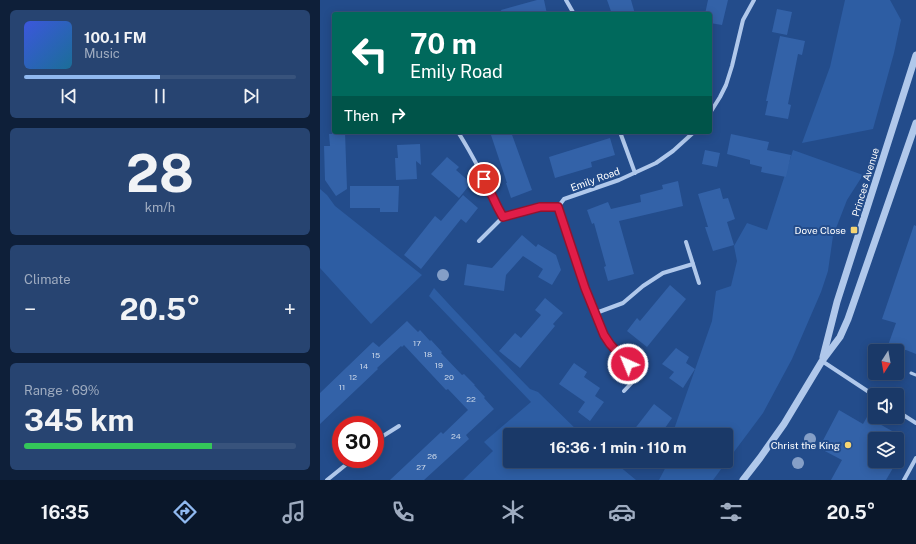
<!DOCTYPE html>
<html lang="en">
<head>
<meta charset="utf-8">
<style>
	body { margin:0; font-family:"Public Sans",sans-serif; background:#274471; color:#f1f3f6; height:100vh; display:flex; flex-direction:column; font-size:15px; white-space:nowrap }
	* { box-sizing:border-box; margin:0 }
	p { font-size:13px; color:#9facc0 }
	.icon { flex:none; width:22px; height:22px; fill:none; stroke:currentColor; stroke-width:2; stroke-linecap:round; stroke-linejoin:round }
	.map { position:relative; flex:1; overflow:hidden }
	.panel { display:flex; flex-direction:column; gap:10px; padding:10px; background:#0e1f39; width:320px }
	.panel>* { flex:none }
	.hud { position:absolute; left:12px; top:12px; width:380px; height:122px; border-radius:4px; box-shadow:0 2px 10px #0003,0 0 0 1px #38537c; background:#00695c; color:#fff; overflow:hidden }
	.needle { width:26px; rotate:191deg }
	.fabs { position:absolute; left:548px; top:344px; display:grid; gap:8px }
	.fabs a { display:grid; place-items:center; width:36px; height:36px; border-radius:4px; background:#1a3968; box-shadow:0 2px 10px #0003,0 0 0 1px #38537c; font-size:20px }
	.speed { position:absolute; left:12px; top:416px; display:flex; gap:8px; font-size:20px; font-weight:700; text-align:center }
	.speed>* { display:grid; place-content:center; width:52px; height:52px; border-radius:50%; background:#1a3968; box-shadow:0 2px 10px #0003,0 0 0 1px #38537c; line-height:1 }
	.speed .limit { border:6px solid #d22; background:#fff; color:#111 }
	.pin { position:absolute; display:grid; place-items:center; width:34px; height:34px; color:#fff; margin:-17px; border:2px solid #fff; border-radius:50%; box-shadow:0 1px 4px #0007 }
	.me { position:absolute; width:44px; margin:-22px; rotate:316deg; stroke-linejoin:round; filter:drop-shadow(0 0 3px #0008) }
	.turn { display:flex; align-items:center; gap:14px; height:84px; padding:0 12px; font-size:18px }
	.turn .icon { width:52px; height:52px; stroke-width:2.5 }
	.turn b { display:block; font-size:28px; line-height:34px }
	.then { display:flex; align-items:center; height:38px; padding:0 12px; background:#0003; gap:8px; font-size:15px }
	.big { font-size:30px; font-weight:700; line-height:1.1 }
	.panel .widget { flex:1; display:flex; flex-direction:column; justify-content:center; gap:6px; min-width:0; padding:0 14px; border-radius:6px; background:#274471 }
	.panel .dial { align-items:center; gap:0 }
	.dial b { font-size:52px; line-height:1 }
	.song { display:flex; align-items:center; gap:12px }
	.cover { width:48px; height:48px; border-radius:6px; background:linear-gradient(135deg,hsl(230 70% 55%),hsl(200 70% 35%)) }
	.played { height:4px; border-radius:2px; background:linear-gradient(90deg,#90b9f0 50%,#38537c 50%) }
	.keys { display:flex; justify-content:space-around; direction:ltr }
	.heat { display:flex; justify-content:space-between; align-items:center; font-size:22px; direction:ltr }
	.charge { height:6px; border-radius:3px; background:linear-gradient(90deg,#34c759 69%,#38537c 0) }
	.trip { position:absolute; left:183px; top:428px; width:230px; height:40px; border-radius:4px; background:#1a3968; box-shadow:0 2px 10px #0003,0 0 0 1px #38537c; font-weight:700; line-height:40px; text-align:center }
	.tab-bar { display:flex; height:64px; justify-content:space-around; align-items:center; background:#0a172a; color:#9facc0 }
	.tab-bar .icon { width:28px; height:28px }
	.tab-bar .selected { color:#90b9f0 }
	.tab-bar b { font-size:18px; color:#f1f3f6 }
	main { display:flex; flex:1; min-height:0 }
	.map>svg:first-child { display:block }
	.green { fill:#2d5da3 }
	.building { fill:#3362a8 }
	.lines { fill:none; stroke-linecap:round; stroke-linejoin:round }
	.service { stroke:#b0c8eb; stroke-width:3 }
	.minor { stroke:#b0c8eb; stroke-width:4 }
	.tertiary { stroke:#b0c8eb; stroke-width:7 }
	.tree { fill:#859fc7 }
	.route-casing { stroke:#92132f; stroke-width:10 }
	.route { stroke:#e11d48; stroke-width:7 }
	.poi-dot { fill:#f6d573; stroke:#234c8b; stroke-width:1.5 }
	.labels { text-anchor:middle; stroke-width:4; stroke-linejoin:round; paint-order:stroke }
	.number-label { font-size:8px; fill:#ccd8e9 }
	.street-label { font-size:10px; fill:#fff; stroke:#234c8b }
	.poi-label { font-size:10px; fill:#fff; stroke:#234c8b; text-anchor:end }
</style>
</head>
<body>
<main>
<section class="panel">
<div class="widget">
<div class="song"><i class="cover"></i><div><b>100.1 FM</b><p>Music</p></div></div>
<div class="played"></div>
<div class="keys"><svg class="icon" aria-label="previous" viewBox="0 0 24 24"><path d="M18 5L8 12l10 7zM5 5v14"/></svg><svg class="icon" aria-label="pause" viewBox="0 0 24 24"><path d="M8 5v14M16 5v14"/></svg><svg class="icon" aria-label="next" viewBox="0 0 24 24"><path d="M6 5l10 7-10 7zM19 5v14"/></svg></div>
</div>
<div class="widget dial"><b>28</b><p>km/h</p></div>
<div class="widget"><p>Climate</p>
<div class="heat"><a>−</a><b class="big">20.5°</b><a>+</a></div>
</div>
<div class="widget"><p>Range · 69%</p><b class="big">345 km</b><div class="charge"></div></div>
</section>
<div class="map">
<svg width="596" height="480" viewBox="0 0 596 480">
	<rect width="100%" height="100%" fill="#234c8b"/>
	<g class="green">
		<path d="M525,0h45l11,20 -7,33 -21,76 -71,14 28,-76z"/>
		<path d="M473,150l70,25 -16,25 -14,36 -5,35 -7,21 -29,67 -29,54 -50,67h-54l10,-19h57v-26h-54l40,-114 4,-30 15,-5 6,-25 -3,-15 13,-23 20,7z"/>
		<path d="M0,189l7,6 8,11 87,69 -51,49 -51,-56z"/>
		<path d="M114,288c31,34 64,68 96,101l8,3 44,43h-72v26h103l23,19h-173l30,-29 -9,-9 47,-40 -102,-106z"/>
	</g>
	<g class="building">
		<path d="M217,0h7l3,14h-45l-1,-4z"/>
		<path d="M287,0h24l4,14h-23z"/>
		<path d="M388,0h20l-6,25 -12,-2v-9h-5z"/>
		<path d="M457,9l15,3 -5,23 -15,-3z"/>
		<path d="M460,36l25,5 -3,14 -4,-1 -10,50 3,1 -3,14 -23,-4 3,-14h-2z"/>
		<path d="M12,132h13l2,57 -11,7 -11,-16 -1,-34h6l-1,-12h3z"/>
		<path d="M170,132h21l21,58 -21,8 -5,-15h1z"/>
		<path d="M411,134l38,8 -2,8 24,5 -5,22 -25,-5 1,-5 -12,-3v-4l-23,-6z"/>
		<path d="M290,138l5,17 -24,7 1,5 -37,11 -6,-21z"/>
		<path d="M100,144l1,21 -5,-4 1,18 -21,1 -1,-22h3l-1,-13z"/>
		<path d="M385,150l15,3 -3,14 -15,-3z"/>
		<path d="M127,157l12,10 -3,3 15,13 -12,15 -28,-24z"/>
		<path d="M358,181l5,25 -64,15 15,53 -26,7 -4,-14 2,-1 -12,-43 -2,1 -5,-14 21,-8 3,7 30,-7 -1,-7 23,-6 -1,-4z"/>
		<path d="M30,186h49l-1,26h-18v-4h-30z"/>
		<path d="M400,188l3,11 5,-1 7,21 -8,3 7,23 -21,6 -8,-24h3l-10,-33z"/>
		<path d="M143,195l15,13 -12,15 -5,-4 -40,50 -17,-14 31,-39 6,5z"/>
		<path d="M594,225l2,1v128l-10,-4 -20,1 10,-28 -14,-4z"/>
		<path d="M202,235l14,12 2,-3 18,11 5,15 -9,15 -14,-8 5,-8 -20,-13 -17,19 -2,16 -40,-6 3,-21 25,4z"/>
		<path d="M350,285l16,14 -39,48 -20,-16 10,-13 3,3z"/>
		<path d="M225,298l18,15 -10,11 2,2 -35,42 -21,-17 16,-18 6,5 20,-23 -6,-5z"/>
		<path d="M87,321l11,11 2,-2 10,11 1,-1 11,12 -1,1 21,22 2,-1 11,11h-1l11,12 -1,1 10,11 -28,26 3,4 -45,41h-34l51,-48 2,2 25,-24 -20,-21 -2,1 -42,-45 -2,2 -1,-1 -24,22 1,1 -58,55v-31l53,-51 6,5z"/>
		<path d="M356,348l13,9 -3,6 9,6 -12,19 -14,-10 5,-6 -12,-8z"/>
		<path d="M254,363l13,9 -3,5 16,11 -5,8 9,6 -14,19 -12,-9 7,-10 -26,-18z"/>
		<path d="M334,404l18,14 -12,17h-30z"/>
		<path d="M519,410l24,14 4,-7 34,19 -4,6v-3h-22v22h22l-11,19h-55l11,-20 -23,-12z"/>
		<path d="M577,442l8,4 -8,14z"/>
	</g>
	<g class="lines">
		<path class="service" d="M591,373l5,2"/>
		<g class="minor">
			<path d="M246,0l8,14"/>
			<path d="M390,113l10,-16 6,-12 6,-19 11,-46 11,-20"/>
			<path d="M138,132c12,19 23,40 33,60 4,9 7,17 12,25"/>
			<path d="M300,132l15,41"/>
			<path d="M238,207l27,81 19,47 6,10 29,30 -15,16"/>
			<path d="M159,241l24,-24 38,-10h17l6,-8 55,-19 37,-17 17,-12 21,-19"/>
			<path d="M366,242l13,41"/>
			<path d="M276,313l27,-10 20,-17 20,-13 30,-9"/>
			<path d="M502,361l53,35"/>
			<path d="M577,411l19,12"/>
			<path d="M55,441l24,-15"/>
			<path d="M7,480l26,-21"/>
			<path d="M584,480l12,-22"/>
		</g>
		<g class="tertiary">
			<path d="M503,357l14,-55 79,-247"/>
			<path d="M423,480l17,-22 24,-34 38,-63 18,-24 8,-18 68,-196"/>
		</g>
	</g>
	<g class="tree">
		<circle cx="123" cy="275" r="6"/>
		<circle cx="490" cy="439" r="6"/>
		<circle cx="478" cy="463" r="6"/>
	</g>
	<g class="lines">
		<defs>
			<path id="route" d="M164,179l14,29 5,9 37,-10h18l27,81 19,47 6,9 18,20"/>
		</defs>
		<use href="#route" class="route-casing"/>
		<use href="#route" class="route"/>
	</g>
	<g class="poi-dot">
		<rect x="530" y="226" width="8" height="8" rx="2"/>
		<circle cx="528" cy="445" r="4"/>
	</g>
	<g class="labels">
		<g class="number-label">
			<text x="97" y="346">17</text>
			<text x="108" y="357">18</text>
			<text x="56" y="358">15</text>
			<text x="119" y="368">19</text>
			<text x="44" y="369">14</text>
			<text x="33" y="380">12</text>
			<text x="129" y="380">20</text>
			<text x="22" y="390">11</text>
			<text x="151" y="402">22</text>
			<text x="136" y="439">24</text>
			<text x="112" y="459">26</text>
			<text x="101" y="470">27</text>
		</g>
		<g class="street-label">
			<text transform="translate(275 179) rotate(-20)" y="4">Emily Road</text>
			<text transform="translate(545 182) rotate(-73)" y="4">Princes Avenue</text>
		</g>
		<g class="poi-label">
			<text x="526" y="234">Dove Close</text>
			<text x="520" y="449">Christ the King</text>
		</g>
	</g>
</svg>
<div class="fabs">
<a><svg class="needle" viewBox="-14 -14 28 28"><path d="M0-13l5 13h-10z" fill="#e53935"/><path d="M0 13l5-13h-10z" fill="#9facc0"/></svg></a>
<a><svg class="icon" aria-label="sound" viewBox="0 0 24 24"><path d="M4 9h4l5-4v14l-5-4H4zM17 9q2 3 0 6"/></svg></a>
<a><svg class="icon" aria-label="layers" viewBox="0 0 24 24"><path d="M12 4l9 5-9 5-9-5zM3 14l9 5 9-5"/></svg></a>
</div>
<div class="speed"><div class="limit">30</div></div>
<div class="pin" style="left:164px;top:179px;background:#d93025"><svg class="icon" aria-label="arrive" viewBox="0 0 24 24"><path d="M6 21V4h12l-3 4 3 4H6"/></svg></div>
<svg class="me" style="left:308px;top:364px" viewBox="-20 -20 40 40"><circle r="17" fill="#e11d48" stroke="#fff" stroke-width="3"/><path d="M0-11L8 9 0 5-8 9z" fill="#fff"/></svg>
<div class="trip">16:36 · 1 min · 110 m</div>
<div class="hud">
<div class="turn"><svg class="icon" aria-label="left" viewBox="0 0 24 24"><path d="M17 20v-9H6M10 6l-5 5 5 5"/></svg><div><b>70 m</b>Emily Road</div></div>
<div class="then">Then<svg class="icon" aria-label="right" viewBox="0 0 24 24"><path d="M7 20v-9h11M14 6l5 5-5 5"/></svg></div>
</div>
</div>
</main>
<nav class="tab-bar">
<b>16:35</b>
<svg class="icon selected" aria-label="directions" viewBox="0 0 24 24"><path d="M12 3l9 9-9 9-9-9zM9 14v-3h6M13 9l2 2-2 2"/></svg>
<svg class="icon" aria-label="music" viewBox="0 0 24 24"><path d="M9 18V5l10-2v13"/><circle cx="6" cy="18" r="3"/><circle cx="16" cy="16" r="3"/></svg>
<svg class="icon" aria-label="phone" viewBox="0 0 24 24"><path d="M5 4h4l2 5-3 2q2 4 5 5l2-3 5 2v4C11 20 4 13 5 4z"/></svg>
<svg class="icon" aria-label="climate" viewBox="0 0 24 24"><path d="M12 3v18M4 7l16 10M4 17L20 7"/></svg>
<svg class="icon" aria-label="car" viewBox="0 0 24 24"><path d="M5 17H2v-5l4-1 3-4h7l3 4 3 1v5h-3M9 17h6M6 11h13"/><circle cx="7" cy="17" r="2"/><circle cx="17" cy="17" r="2"/></svg>
<svg class="icon" aria-label="filters" viewBox="0 0 24 24"><path d="M4 7h16M4 17h16"/><circle cx="9" cy="7" r="2"/><circle cx="15" cy="17" r="2"/></svg>
<b>20.5°</b>
</nav>
</body>
</html>
